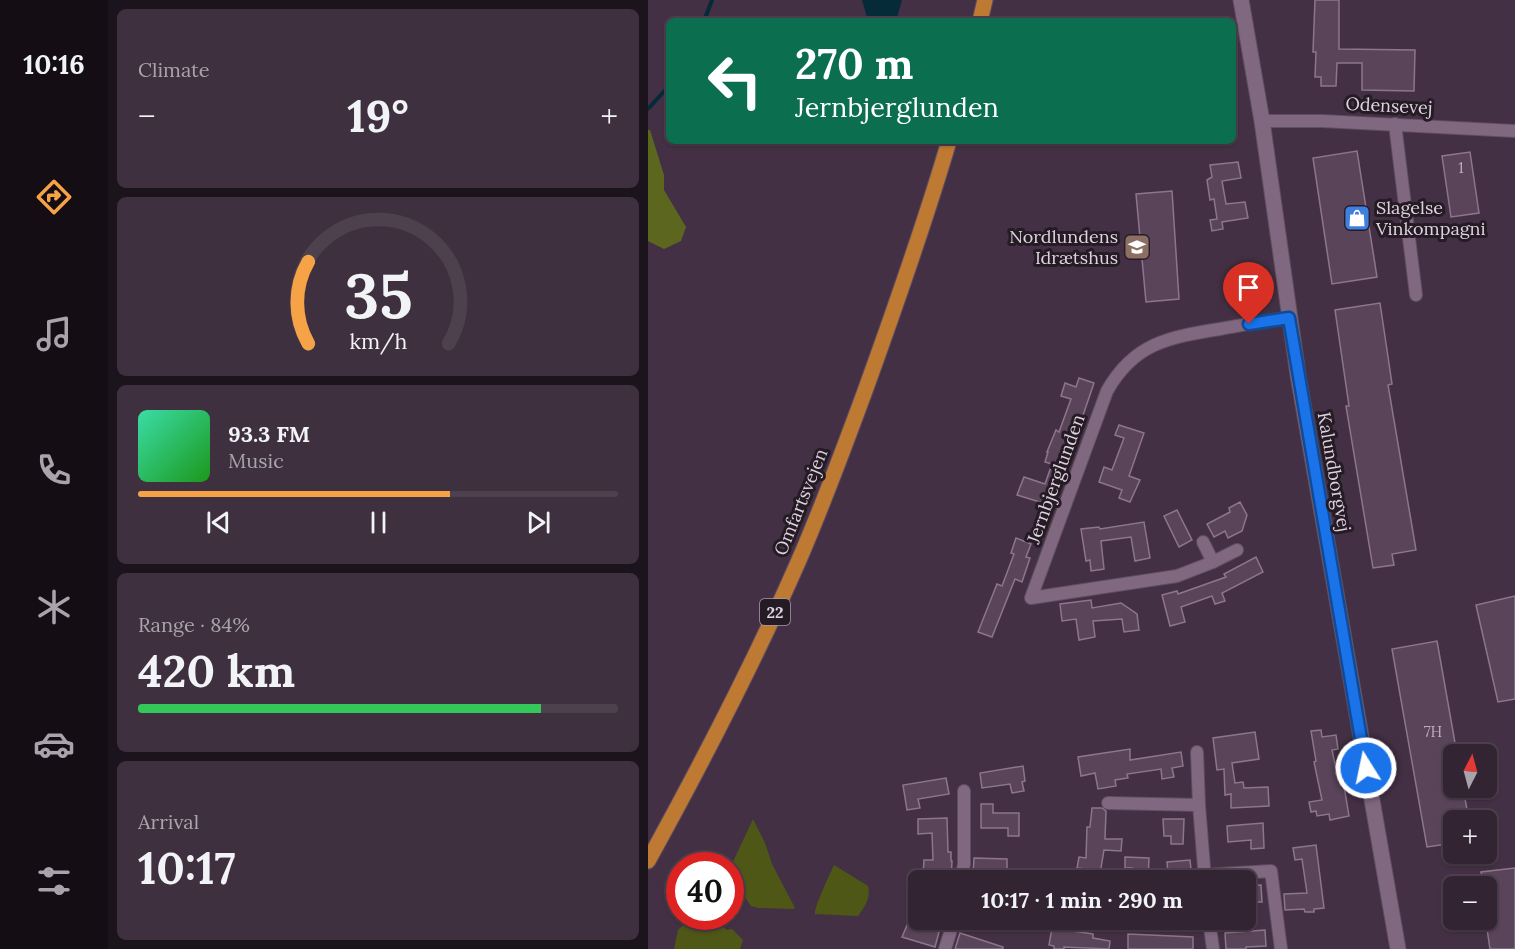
<!DOCTYPE html>
<html lang="en">
<head>
<meta charset="utf-8">
<style>
	body { margin:0; font-family:Lora,serif; background:#3e303f; color:#f1f3f6; height:100vh; display:flex; flex-direction:column; font-size:22px; white-space:nowrap }
	* { box-sizing:border-box; margin:0 }
	p { font-size:20px; color:#a9a4ac }
	.icon { flex:none; width:33px; height:33px; fill:none; stroke:currentColor; stroke-width:2; stroke-linecap:round; stroke-linejoin:round }
	.map { position:relative; flex:1; overflow:hidden }
	.panel { display:flex; flex-direction:column; gap:9px; padding:9px; background:#1c141c; width:540px }
	.panel>* { flex:none }
	.banner { position:absolute; left:18px; top:18px; width:570px; height:126px; border-radius:9px; box-shadow:0 2px 4px #0004,0 0 0 2px #4e414e; background:#0b6e4f; color:#fff; overflow:hidden }
	.needle { width:39px; rotate:6deg }
	.tools { position:absolute; left:795px; top:744px; display:grid; gap:12px }
	.tools a { display:grid; place-items:center; width:54px; height:54px; border-radius:9px; background:#332433; box-shadow:0 2px 4px #0004,0 0 0 2px #4e414e; font-size:30px }
	.speed { position:absolute; left:18px; top:852px; display:flex; gap:12px; font-size:30px; font-weight:700; text-align:center }
	.speed>* { display:grid; place-content:center; width:78px; height:78px; border-radius:50%; background:#332433; box-shadow:0 2px 4px #0004,0 0 0 2px #4e414e; line-height:1 }
	.speed .limit { border:9px solid #d22; background:#fff; color:#111 }
	.pin { position:absolute; display:grid; place-items:center; width:51px; height:51px; color:#fff; margin:-62px -26px; border-radius:50% 50% 50% 0; rotate:-45deg; box-shadow:0 0 6px #0007 }
	.pin .icon { rotate:45deg }
	.me { position:absolute; width:66px; margin:-33px; rotate:350deg; stroke-linejoin:round; filter:drop-shadow(0 0 4px #0008) }
	.turn { display:flex; align-items:center; gap:21px; height:126px; padding:0 30px; font-size:27px }
	.turn .icon { width:78px; height:78px; stroke-width:2.5 }
	.turn b { display:block; font-size:42px; line-height:51px }
	.big { font-size:45px; font-weight:700; line-height:1.1 }
	.panel .card { flex:1; display:flex; flex-direction:column; justify-content:center; gap:9px; min-width:0; padding:0 21px; border-radius:9px; background:#3e303f }
	.panel .dial { align-items:center; gap:0 }
	.dial svg { height:156px; overflow:visible; fill:none; stroke:#4e414e; stroke-width:7; stroke-linecap:round; text-anchor:middle }
	.dial text { fill:#f1f3f6; stroke:none }
	.song { display:flex; align-items:center; gap:18px }
	.cover { width:72px; height:72px; border-radius:9px; background:linear-gradient(135deg,hsl(160 70% 55%),hsl(120 70% 35%)) }
	.played { height:6px; border-radius:3px; background:linear-gradient(90deg,#f6a247 65%,#4e414e 65%) }
	.keys { display:flex; justify-content:space-around; direction:ltr }
	.heat { display:flex; justify-content:space-between; align-items:center; font-size:33px; direction:ltr }
	.charge { height:9px; border-radius:4px; background:linear-gradient(90deg,#34c759 84%,#4e414e 0) }
	.trip { position:absolute; left:260px; top:870px; width:348px; height:60px; border-radius:9px; background:#332433; box-shadow:0 2px 4px #0004,0 0 0 2px #4e414e; font-weight:700; line-height:60px; text-align:center }
	main { display:flex; flex:1; min-height:0 }
	.dock { display:flex; flex-direction:column; width:108px; justify-content:space-around; align-items:center; background:#140e14; color:#a9a4ac }
	.dock .icon { width:42px; height:42px }
	.dock .current { color:#f6a247 }
	.dock b { font-size:27px; color:#f1f3f6 }
	.map>svg:first-child { display:block }
	.green { fill:#4e5716 }
	.forest { fill:#5c661f }
	.water { fill:#052b38 }
	.lines { fill:none; stroke-linecap:round; stroke-linejoin:round }
	.stream { stroke:#052b38; stroke-width:4 }
	.building { fill:#5a445a; stroke:#8d768d; stroke-width:1.5 }
	.street-casing { stroke:#604f60; stroke-width:14 }
	.secondary-casing { stroke:#604f60; stroke-width:17 }
	.primary-casing { stroke:#604f60; stroke-width:17 }
	.street { stroke:#806980; stroke-width:12 }
	.secondary { stroke:#806980; stroke-width:15 }
	.primary { stroke:#be7933; stroke-width:15 }
	.route-casing { stroke:#114b97; stroke-width:15 }
	.route { stroke:#1a73e8; stroke-width:10 }
	.labels { text-anchor:middle; stroke-width:6; stroke-linejoin:round; paint-order:stroke }
	.number-label { font-size:15px; fill:#beaebe }
	.shield { fill:#251b25; stroke:#a79ba7; stroke-width:1.5 }
	.shield-label { font-size:16px; font-weight:bold; fill:#dfd2df }
	.street-label { font-size:18px; fill:#dfd2df; stroke:#251b25 }
	.poi-label { font-size:18px; fill:#dfd2df; stroke:#251b25; text-anchor:start }
</style>
</head>
<body>
<main>
<nav class="dock">
<b>10:16</b>
<svg class="icon current" aria-label="directions" viewBox="0 0 24 24"><path d="M12 3l9 9-9 9-9-9zM9 14v-3h6M13 9l2 2-2 2"/></svg>
<svg class="icon" aria-label="music" viewBox="0 0 24 24"><path d="M9 18V5l10-2v13"/><circle cx="6" cy="18" r="3"/><circle cx="16" cy="16" r="3"/></svg>
<svg class="icon" aria-label="phone" viewBox="0 0 24 24"><path d="M5 4h4l2 5-3 2q2 4 5 5l2-3 5 2v4C11 20 4 13 5 4z"/></svg>
<svg class="icon" aria-label="climate" viewBox="0 0 24 24"><path d="M12 3v18M4 7l16 10M4 17L20 7"/></svg>
<svg class="icon" aria-label="car" viewBox="0 0 24 24"><path d="M5 17H2v-5l4-1 3-4h7l3 4 3 1v5h-3M9 17h6M6 11h13"/><circle cx="7" cy="17" r="2"/><circle cx="17" cy="17" r="2"/></svg>
<svg class="icon" aria-label="filters" viewBox="0 0 24 24"><path d="M4 7h16M4 17h16"/><circle cx="9" cy="7" r="2"/><circle cx="15" cy="17" r="2"/></svg>
</nav>
<section class="panel">
<div class="card"><p>Climate</p>
<div class="heat"><a>−</a><b class="big">19°</b><a>+</a></div>
</div>
<div class="card dial"><svg viewBox="0 0 100 80">
<path d="M14 69A42 42 0 1 1 86 69"/>
<path d="M14 69A42 42 0 0 1 14 27" stroke="#f6a247"/>
<text x="50" y="56" font-size="32" font-weight="700">35</text>
<text x="50" y="72" font-size="11">km/h</text>
</svg></div>
<div class="card">
<div class="song"><i class="cover"></i><div><b>93.3 FM</b><p>Music</p></div></div>
<div class="played"></div>
<div class="keys"><svg class="icon" aria-label="previous" viewBox="0 0 24 24"><path d="M18 5L8 12l10 7zM5 5v14"/></svg><svg class="icon" aria-label="pause" viewBox="0 0 24 24"><path d="M8 5v14M16 5v14"/></svg><svg class="icon" aria-label="next" viewBox="0 0 24 24"><path d="M6 5l10 7-10 7zM19 5v14"/></svg></div>
</div>
<div class="card"><p>Range · 84%</p><b class="big">420 km</b><div class="charge"></div></div>
<div class="card"><p>Arrival</p><b class="big">10:17</b></div>
</section>
<div class="map">
<svg width="867" height="949" viewBox="0 0 867 949">
	<rect width="100%" height="100%" fill="#443044"/>
	<g class="green">
		<path d="M105,819l12,24 7,21 23,44 -2,1 -35,-1 -7,-2 -20,-29v-11z"/>
		<path d="M186,865l34,21c3,11 -3,21 -10,30l-43,-2c-1,-7 15,-40 19,-49z"/>
		<path d="M45,916l18,1 16,13 5,-1 11,11 -3,9h-66l4,-19z"/>
	</g>
	<path class="forest" d="M0,130h2l14,45v15l22,37 -5,14 -17,8 -16,-8z"/>
	<path class="water" d="M214,0h40l-6,21h-28z"/>
	<g class="lines">
		<g class="stream">
			<path d="M56,21l8,-21"/>
			<path d="M0,109l21,-23"/>
		</g>
	</g>
	<g class="building">
		<path d="M667,0h24v49l76,1 -1,41 -52,-1v-27h-25l-1,23h-15v-9h-6l1,-25h-3z"/>
		<path d="M709,151l20,126 -45,7 -19,-126z"/>
		<path d="M822,152l9,61 -28,4 -9,-61z"/>
		<path d="M590,162l3,16 -19,3 4,23 19,-2 3,16 -26,4 1,7 -11,2 -2,-11 7,-1 -3,-20 -4,1 -3,-20 5,-3 -2,-12z"/>
		<path d="M524,191l7,108 -33,3 -10,-108z"/>
		<path d="M732,303l12,81 -4,1 28,165 -24,4 2,11 -21,3 -27,-162h3l-14,-96z"/>
		<path d="M431,378l15,5 -14,41 -4,-1 -20,55 6,2 -9,26 -36,-11 7,-18 21,7 7,-20 -7,-2 3,-10h-1l9,-22 3,2 12,-33 -10,-3 4,-13 11,4z"/>
		<path d="M471,425l25,8 -15,43 11,4 -10,22 -11,-4 3,-8 -23,-8 5,-15 8,3 12,-32 -9,-3z"/>
		<path d="M592,502l7,13 -5,16 -14,7 -3,-7 -11,6 -7,-13 23,-12 -1,-4z"/>
		<path d="M529,510l15,30 -13,7 -15,-31z"/>
		<path d="M496,522l6,36 -15,3 -4,-24 -30,4 3,28 -13,2 -1,-11 -4,1 -5,-32 18,-2 1,2z"/>
		<path d="M368,538l15,6 -5,13 4,1 -8,24 -7,-3 -23,58 -14,-5 19,-48 5,2 12,-32 -3,-1z"/>
		<path d="M608,557l7,15 -41,21 3,8 -10,3 -3,-8 -31,11 4,15 -15,4 -8,-31 15,-4 1,3 48,-17 -2,-3z"/>
		<path d="M867,596v103l-17,3 -22,-97z"/>
		<path d="M443,600l1,8 29,-5 16,11 2,16 -15,2 -2,-13 -29,2 2,16 -16,3 -3,-21 -14,2 -2,-17z"/>
		<path d="M789,641l20,113h-3v34h9l6,32h-15v23l-27,4 -35,-198z"/>
		<path d="M673,730l1,7 14,-2 2,14 -6,1 4,19 5,-1 8,48 -19,4 -1,-6 -12,2 -1,-5 -5,1 -2,-10 13,-2 -8,-38 2,-1 -5,-30z"/>
		<path d="M607,732l4,27 -27,4 3,20 8,-1 1,6 24,-1 1,19 -38,2v-14l-6,1 -1,-26 -7,1 -4,-32z"/>
		<path d="M482,749v11l51,-8 2,14 -11,2 2,9 -12,2 -1,-10 -34,5 1,4 -13,2 1,6 -18,3 -3,-16 -14,3 -3,-19z"/>
		<path d="M375,766l2,15 -3,1 2,9 -12,2 -2,-9 -28,4 -2,-15z"/>
		<path d="M298,778l3,16 -31,5 2,9 -13,2 -4,-25z"/>
		<path d="M333,804h12v9h26v23h-11v-8h-27z"/>
		<path d="M444,808h10l4,3 -1,28h17l-1,12 -17,-1 -5,30h-16l2,-11 -8,-1 2,-11 7,1 1,-31h3z"/>
		<path d="M299,818l1,34h3v9h1l-1,19h-12v-4l-16,-1 1,-15h9l-1,-27 -14,1v-15z"/>
		<path d="M515,819h21l-1,25h-12v-8h-7z"/>
		<path d="M615,823l1,25 -13,1v-9l-23,2 -1,-16z"/>
		<path d="M668,845l8,63 -10,1v3h-9l-1,-3 -19,1 -1,-16 23,-1 -5,-34 -7,1 -2,-12z"/>
		<path d="M477,857l24,1 -1,22h-17l1,-12h-7z"/>
		<path d="M326,858l33,1v18l-34,-1z"/>
		<path d="M542,860l2,20h-16l-1,-8 -7,1 -1,-11z"/>
		<path d="M867,868v81h-25l-4,-27v-36h-3l-2,-14z"/>
		<path d="M613,885l1,17h-17v-16z"/>
		<path d="M265,891h5v35l21,6 -4,15 -33,-10 6,-14z"/>
		<path d="M404,928l41,6v4l17,3 -1,8 -45,-2v2h-10v-3l-5,-1z"/>
		<path d="M617,930l1,16 -20,1v2h-20l-1,-16z"/>
		<path d="M312,933l43,14v2h-48z"/>
		<path d="M480,934l65,3v12h-65z"/>
	</g>
	<g class="lines">
		<defs>
			<g id="street">
				<path d="M614,121h60l193,10"/>
				<path d="M747,124l21,171"/>
				<path d="M555,542l10,20"/>
				<path d="M589,550l-24,12 -36,14 -146,22 76,-207c27,-48 62,-54 113,-62 23,-4 46,-9 69,-11"/>
				<path d="M549,752l2,53"/>
				<path d="M460,803l91,2 6,75"/>
				<path d="M557,875l66,-4 10,78"/>
				<path d="M313,880l3,-16v-73"/>
				<path d="M461,920l62,5 39,-3"/>
				<path d="M561,920l4,29"/>
				<path d="M297,949l9,-29"/>
			</g>
			<path id="secondary" d="M593,0l21,121 36,254 100,574"/>
			<g id="primary">
				<path d="M332,21l5,-21"/>
				<path d="M0,861c54,-98 106,-198 151,-301 24,-55 45,-112 66,-169 30,-83 59,-165 84,-250"/>
			</g>
		</defs>
		<use href="#street" class="street-casing"/>
		<use href="#secondary" class="secondary-casing"/>
		<use href="#primary" class="primary-casing"/>
		<use href="#street" class="street"/>
		<use href="#secondary" class="secondary"/>
		<use href="#primary" class="primary"/>
	</g>
	<g class="lines">
		<defs>
			<path id="route" d="M601,324l40,-6 77,450"/>
		</defs>
		<use href="#route" class="route-casing"/>
		<use href="#route" class="route"/>
	</g>
	<defs>
		<symbol id="shop-square" viewBox="-11 -11 22 22"><rect x="-9" y="-9" width="18" height="18" rx="4" fill="#3f7fe0" stroke="#251b25"/><path d="M-5-2.5h2.3a2.7 3.5 0 0 1 5.4 0H5L5.5 6h-11ZM-1.5-2.5h3a1.5 2.3 0 0 0-3 0Z" fill="#fff"/></symbol>
		<symbol id="school-square" viewBox="-11 -11 22 22"><rect x="-9" y="-9" width="18" height="18" rx="4" fill="#8d6e63" stroke="#251b25"/><path d="M0-5L7-2L0 1L-7-2ZM-4 1L0 2.5L4 1V4Q0 6-4 4Z" fill="#fff"/></symbol>
	</defs>
	<g fill-rule="evenodd">
		<use href="#shop-square" x="694" y="203" width="30" height="30"/>
		<use href="#school-square" x="474" y="232" width="30" height="30"/>
	</g>
	<g class="labels">
		<g class="number-label">
			<text x="813" y="173">1</text>
			<text x="785" y="737">7H</text>
		</g>
		<rect class="shield" x="112" y="599" width="30" height="26" rx="4.5"/>
		<g class="shield-label">
			<text x="127" y="618">22</text>
		</g>
		<g class="street-label">
			<text transform="translate(741 106) rotate(3)" y="6">Odensevej</text>
			<text transform="translate(686 472) rotate(80)" y="6">Kalundborgvej</text>
			<text transform="translate(408 479) rotate(-70)" y="6">Jernbjerglunden</text>
			<text transform="translate(153 502) rotate(-68)" y="6">Omfartsvejen</text>
		</g>
		<g class="poi-label">
			<text x="728" y="214">Slagelse<tspan x="728" dy="21">Vinkompagni</tspan></text>
			<text x="470" y="243" text-anchor="end">Nordlundens<tspan x="470" dy="21">Idrætshus</tspan></text>
		</g>
	</g>
</svg>
<div class="tools">
<a><svg class="needle" viewBox="-14 -14 28 28"><path d="M0-13l5 13h-10z" fill="#e53935"/><path d="M0 13l5-13h-10z" fill="#a9a4ac"/></svg></a>
<a>+</a>
<a>−</a>
</div>
<div class="speed"><div class="limit">40</div></div>
<div class="pin" style="left:601px;top:324px;background:#d93025"><svg class="icon" aria-label="arrive" viewBox="0 0 24 24"><path d="M6 21V4h12l-3 4 3 4H6"/></svg></div>
<svg class="me" style="left:718px;top:768px" viewBox="-20 -20 40 40"><circle r="17" fill="#1a73e8" stroke="#fff" stroke-width="3"/><path d="M0-11L8 9 0 5-8 9z" fill="#fff"/></svg>
<div class="trip">10:17 · 1 min · 290 m</div>
<div class="banner">
<div class="turn"><svg class="icon" aria-label="left" viewBox="0 0 24 24"><path d="M17 20v-9H6M10 6l-5 5 5 5"/></svg><div><b>270 m</b>Jernbjerglunden</div></div>
</div>
</div>
</main>
</body>
</html>
